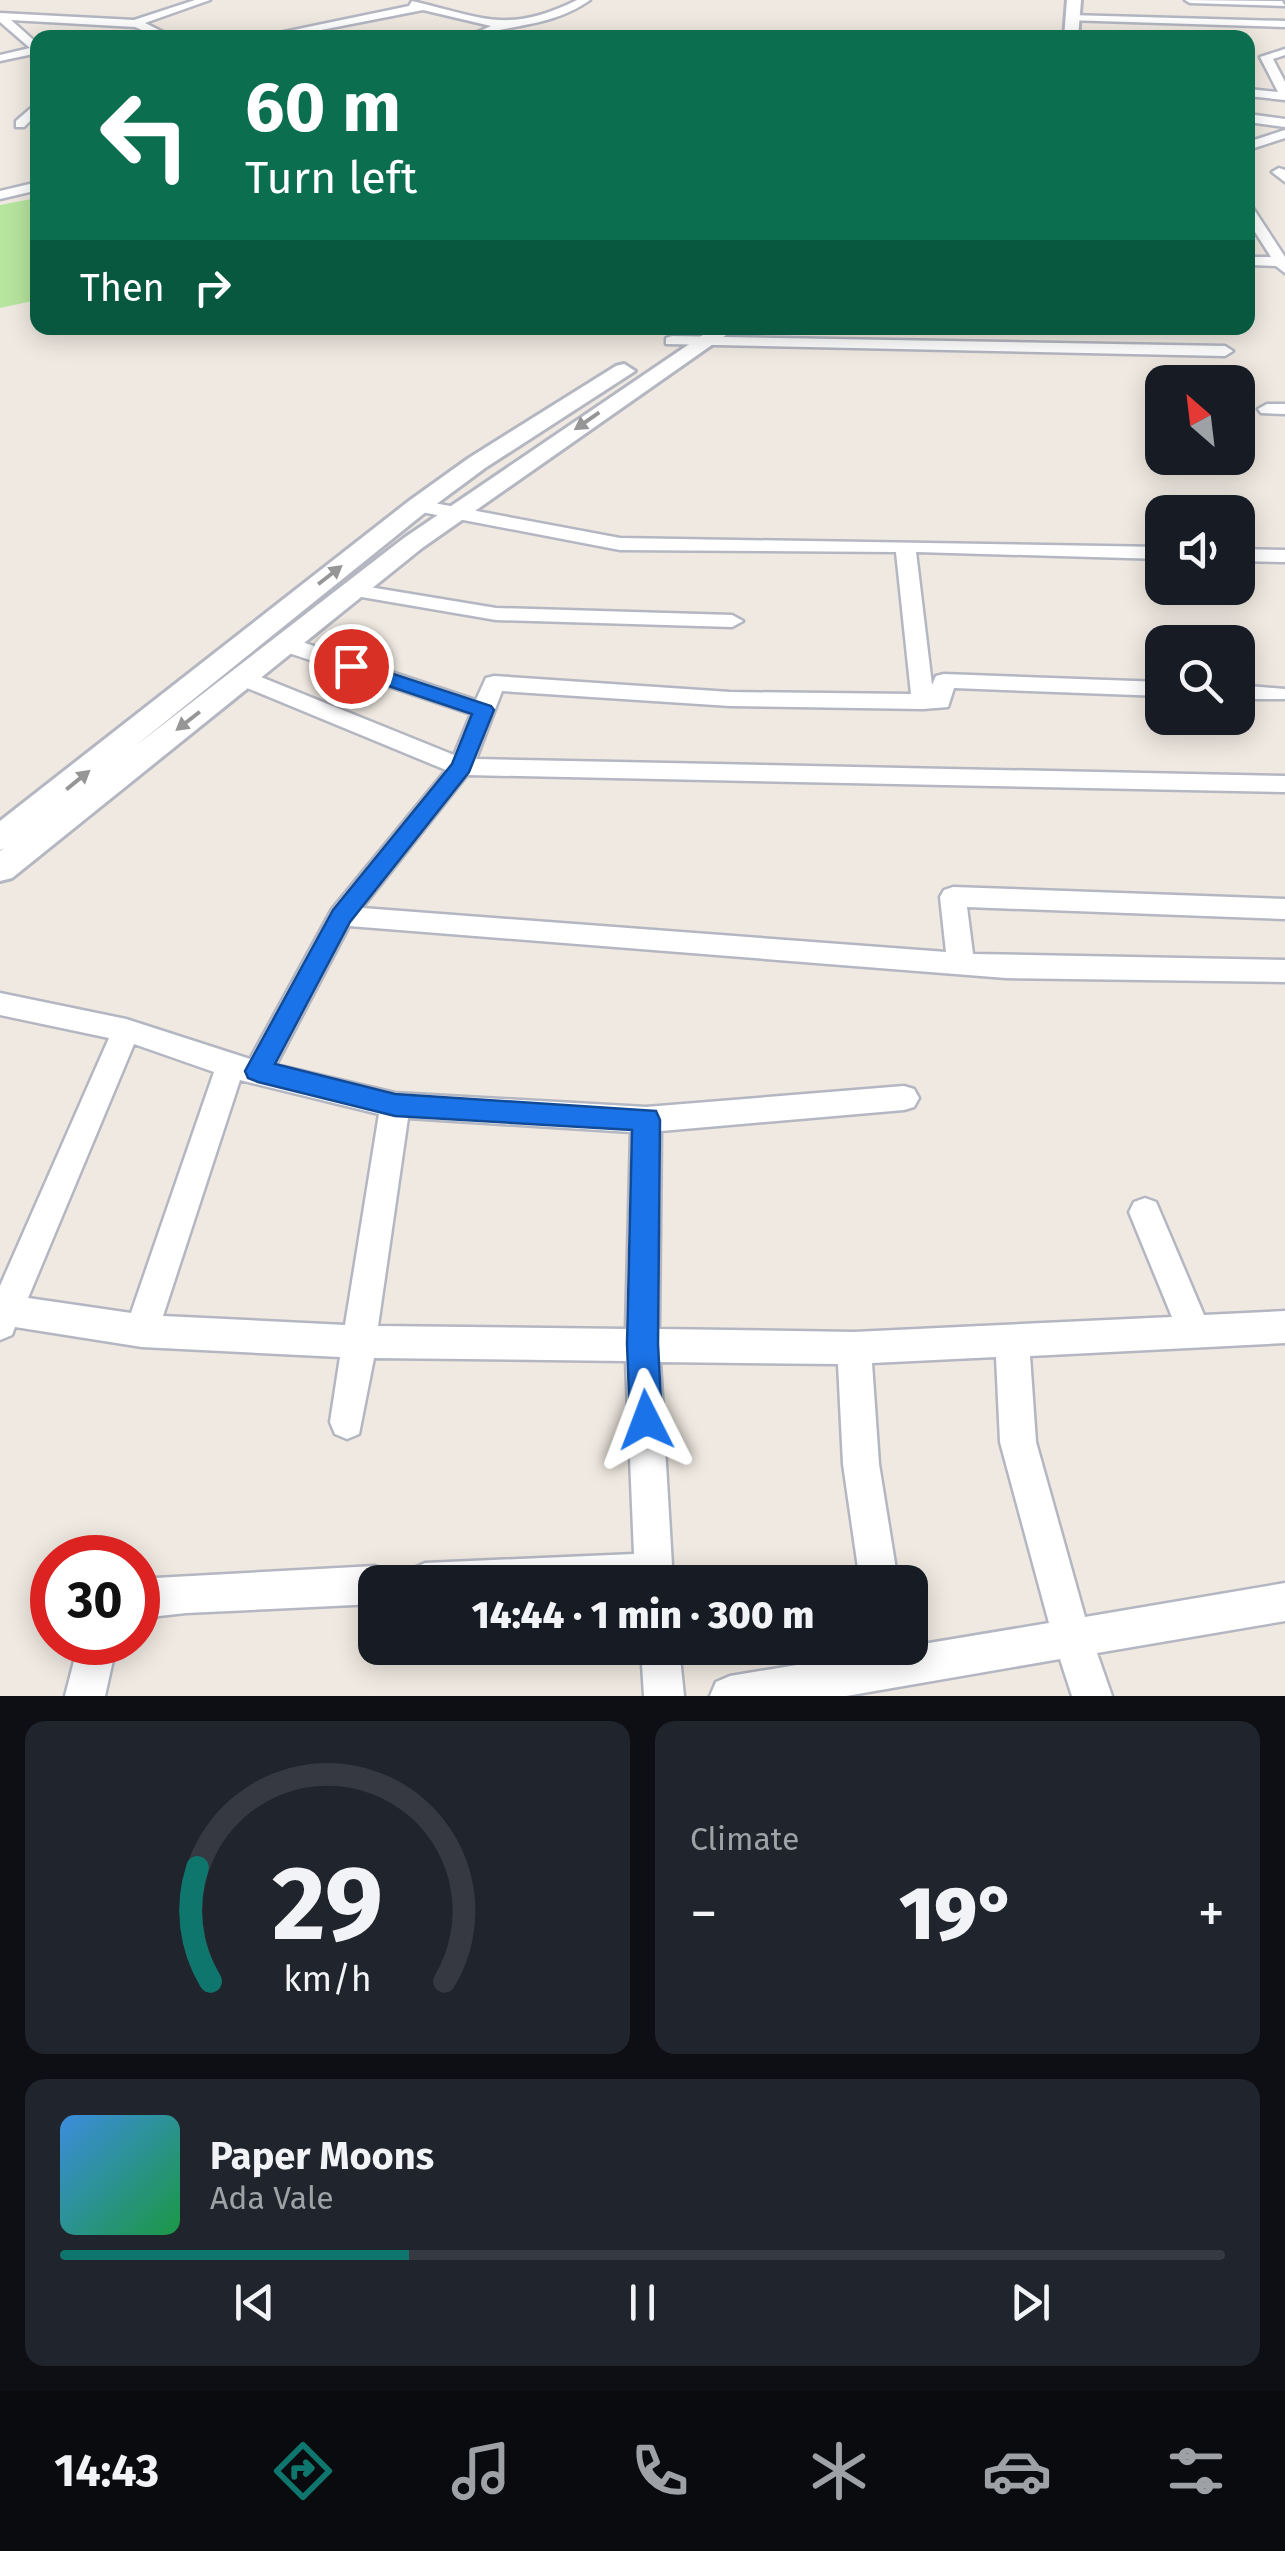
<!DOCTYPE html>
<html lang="en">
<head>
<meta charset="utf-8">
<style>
	body { margin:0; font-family:"Fira Sans",sans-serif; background:#20242c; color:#f1f3f6; height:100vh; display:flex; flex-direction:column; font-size:38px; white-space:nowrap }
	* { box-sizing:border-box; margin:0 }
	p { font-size:32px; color:#9ea1a6 }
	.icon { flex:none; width:55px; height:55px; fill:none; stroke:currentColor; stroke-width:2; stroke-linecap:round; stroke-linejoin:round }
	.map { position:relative; height:1696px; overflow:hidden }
	.details { display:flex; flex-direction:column; gap:25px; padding:25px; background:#0d0f14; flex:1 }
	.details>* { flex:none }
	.banner { position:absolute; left:30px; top:30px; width:1225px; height:305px; border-radius:20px; box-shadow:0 5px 25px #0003; background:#0b6e4f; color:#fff; overflow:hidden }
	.needle { width:65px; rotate:332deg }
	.tools { position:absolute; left:1145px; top:365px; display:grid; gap:20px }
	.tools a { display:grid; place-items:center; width:110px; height:110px; border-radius:20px; background:#171b24; box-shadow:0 5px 25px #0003; font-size:50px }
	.speed { position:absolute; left:30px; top:1535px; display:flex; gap:20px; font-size:50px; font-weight:700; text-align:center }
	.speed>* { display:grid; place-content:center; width:130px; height:130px; border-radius:50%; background:#171b24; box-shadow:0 5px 25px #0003; line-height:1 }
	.speed .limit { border:15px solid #d22; background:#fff; color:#111 }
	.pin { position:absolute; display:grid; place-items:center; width:85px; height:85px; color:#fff; margin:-42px; border:5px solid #fff; border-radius:50%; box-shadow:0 2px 10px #0007 }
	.me { position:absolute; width:110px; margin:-55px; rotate:357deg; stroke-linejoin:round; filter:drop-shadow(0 0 8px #0008) }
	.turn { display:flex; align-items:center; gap:35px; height:210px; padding:0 50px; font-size:45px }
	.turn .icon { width:130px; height:130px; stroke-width:2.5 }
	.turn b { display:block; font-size:70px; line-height:85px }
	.then { display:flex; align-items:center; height:95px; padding:0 50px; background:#0003; gap:20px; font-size:38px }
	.big { font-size:75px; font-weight:800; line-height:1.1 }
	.details .card { flex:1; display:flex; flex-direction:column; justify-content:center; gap:15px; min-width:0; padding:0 35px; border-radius:20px; background:#20242c }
	.details .dial { align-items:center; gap:0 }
	.dial svg { height:260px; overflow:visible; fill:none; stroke:#363941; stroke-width:7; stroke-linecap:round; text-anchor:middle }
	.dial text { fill:#f1f3f6; stroke:none }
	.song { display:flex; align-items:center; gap:30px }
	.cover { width:120px; height:120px; border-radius:15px; background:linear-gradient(135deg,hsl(210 70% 55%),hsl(140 70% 35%)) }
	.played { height:10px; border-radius:5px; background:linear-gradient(90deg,#0f766e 30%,#363941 30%) }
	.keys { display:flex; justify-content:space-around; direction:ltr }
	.heat { display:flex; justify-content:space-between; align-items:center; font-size:55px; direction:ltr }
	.details .tiles { flex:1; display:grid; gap:25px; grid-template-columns:1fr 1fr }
	.card:last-child { grid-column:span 2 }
	.trip { position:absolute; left:358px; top:1565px; width:570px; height:100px; border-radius:20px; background:#171b24; box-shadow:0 5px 25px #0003; font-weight:800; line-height:100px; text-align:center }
	.tabs { display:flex; height:160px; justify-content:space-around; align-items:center; background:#090b0e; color:#9ea1a6 }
	.tabs .icon { width:70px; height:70px }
	.tabs .selected { color:#0f766e }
	.tabs b { font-size:45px; color:#f1f3f6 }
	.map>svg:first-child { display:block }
	.green { fill:#b6e59e }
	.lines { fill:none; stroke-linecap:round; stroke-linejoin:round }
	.minor-casing { stroke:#b4b7c1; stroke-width:5 }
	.tertiary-casing { stroke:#b4b7c1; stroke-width:6 }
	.minor { fill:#fff; fill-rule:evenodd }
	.tertiary { fill:#fff; fill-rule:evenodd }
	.oneway { fill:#969696 }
	.route { fill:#1a73e8; stroke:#114b97; stroke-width:2.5 }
</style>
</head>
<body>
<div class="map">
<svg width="1285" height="1696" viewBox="0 0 1285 1696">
	<rect width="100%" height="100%" fill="#efe9e1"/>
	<path class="green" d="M37,198v102l-37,8v-103z"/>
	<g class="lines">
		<defs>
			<g id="minor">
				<path d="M195,0h15l-65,23 30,15h-15l-25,-11 -124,-7 27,24v9l-38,8v-6l30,-7 -30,-26v-9l134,7z"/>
				<path d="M577,0h13c-27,19 -54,23 -86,29 -14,3 -25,9 -40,9l27,-12 -68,-16 -143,28h-25l154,-32 3,-5c70,16 95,34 165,-1z"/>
				<path d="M1185,0l97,1 3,5 -95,-3z"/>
				<path d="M1070,15l215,6v6l-219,-7z"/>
				<path d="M1071,33l74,2 5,3h-83z"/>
				<path d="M1285,49v6l-12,4 12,23v18l-37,-4v-7l30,3 -18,-35z"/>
				<path d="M38,102v11l-14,14h-8v-6z"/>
				<path d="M1248,114l37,5v8l-37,-5z"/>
				<path d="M1285,130v8l-37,12v-8z"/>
				<path d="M1279,168l6,2v12l-13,-10z"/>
				<path d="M38,182v8l-38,9v-8z"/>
				<path d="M1248,207l5,1 32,49v16l-9,-7 -28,-1v-8h23l-23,-36z"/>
				<path d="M672,336l553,10 8,5 -8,5 -559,-12v-6z"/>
				<path d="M1267,404h18v10l-24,-1 -3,-4z"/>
				<path d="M418,500l202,38 542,9v12l-246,-7 16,133 4,-9 8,-2 218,8v14l-208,-8 -6,19 -25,2 -193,-3 -228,-15 -26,68 809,17v16l-818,-17 -105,133 584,44 -6,-55 4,-7 9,-3 332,12v20l-318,-12 6,47 312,6v22l-279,-4 -657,-52 -73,139 119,28 251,14 258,-21 10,3 5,9 -5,9 -10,3 -243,21 -2,198 195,3 318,-15 -43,-105 5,-10 11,-4 11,4 48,113 81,-4v32l-255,13 6,86 49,175 200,-34v38l-188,32 15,43h-40l-12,-37 -214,37h-136l6,-14 14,-6 319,-53 -49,-181 -4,-85 -124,6 7,101 19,118h-38l-17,-118 -5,-100 -178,-2 13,220h-267l6,-13 13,-6 209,-9 -8,-193 -252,-3 -15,76 -12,5 -12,-5 -5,-12 10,-65 -198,-10 -127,-20 -3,8 -12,5v-54l109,-248 -109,-23v-22l126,26 124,40 82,-150 114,-139 -211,-87 -3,-5 3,-5h16l203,82 17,-41 -194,-65 -3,-5 3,-5h16l183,61 10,-22 8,-2 236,16 181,2 -15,-142 -276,-2 -209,-40v-8zM134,1044l80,28 -83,241 -103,-15zM240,1080l139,34 -34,211 -182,-9zM408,1118l223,14 -5,197 -248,-3z"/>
				<path d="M1238,549l47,1v12l-47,-1z"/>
				<path d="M351,584l145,24 236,7 11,6 -11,6 -236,-7 -152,-26 -3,-4z"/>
				<path d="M1238,685l47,4v10h-47z"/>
				<path d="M375,1566l13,6 5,10h-18v22l-189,9 -27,3 -21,9v-39l17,-8z"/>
				<path d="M79,1642h38l-12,54h-40z"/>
				<path d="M641,1648h38l5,48h-40z"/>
			</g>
			<g id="tertiary">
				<path d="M1067,0h14l-3,38h-14z"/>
				<path d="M713,328h23l-314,220 -410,330 -12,3v-30l4,-3 -4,2v-29l409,-320 60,-43 147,-92 8,-2 11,7 -150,97 -58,43 -293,236 270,-209z"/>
			</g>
		</defs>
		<use href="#minor" class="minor-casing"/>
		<use href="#tertiary" class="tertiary-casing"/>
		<use href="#minor" class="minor"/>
		<use href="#tertiary" class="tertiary"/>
	</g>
	<defs><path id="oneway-solid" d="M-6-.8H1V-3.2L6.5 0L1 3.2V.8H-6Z" transform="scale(2.5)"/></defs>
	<g class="oneway">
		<use href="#oneway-solid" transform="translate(587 421) rotate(145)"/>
		<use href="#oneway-solid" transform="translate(330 575) rotate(-38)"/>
		<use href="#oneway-solid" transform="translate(188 721) rotate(142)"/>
		<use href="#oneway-solid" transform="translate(78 780) rotate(-39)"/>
	</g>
	<path class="route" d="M351,660l140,46 3,4 -25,62 -119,150 -75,142 120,30 261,17 4,9 -2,224 4,76 -5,11 -11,5 -11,-5 -5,-11 -3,-76 5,-214 -237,-14 -137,-34 -10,-4 -3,-7 88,-161 119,-146 20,-50 -128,-43 -3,-5z"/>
</svg>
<div class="tools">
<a><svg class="needle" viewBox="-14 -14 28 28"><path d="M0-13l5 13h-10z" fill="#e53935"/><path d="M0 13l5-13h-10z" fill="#9ea1a6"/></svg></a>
<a><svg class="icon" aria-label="sound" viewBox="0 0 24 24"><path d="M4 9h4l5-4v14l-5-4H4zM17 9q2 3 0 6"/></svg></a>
<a><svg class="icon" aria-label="search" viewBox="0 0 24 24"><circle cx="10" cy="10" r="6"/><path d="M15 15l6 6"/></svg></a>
</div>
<div class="speed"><div class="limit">30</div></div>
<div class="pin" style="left:351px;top:666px;background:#d93025"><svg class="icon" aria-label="arrive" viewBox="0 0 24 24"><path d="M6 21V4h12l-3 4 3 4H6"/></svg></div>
<svg class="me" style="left:646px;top:1420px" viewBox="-20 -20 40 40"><path d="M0-17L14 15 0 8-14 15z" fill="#1a73e8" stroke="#fff" stroke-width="4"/></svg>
<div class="trip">14:44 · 1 min · 300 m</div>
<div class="banner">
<div class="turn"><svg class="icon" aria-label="left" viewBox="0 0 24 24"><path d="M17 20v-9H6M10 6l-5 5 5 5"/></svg><div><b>60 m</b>Turn left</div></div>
<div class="then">Then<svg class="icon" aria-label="right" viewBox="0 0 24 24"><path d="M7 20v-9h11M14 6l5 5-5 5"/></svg></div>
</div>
</div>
<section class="details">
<div class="tiles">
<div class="card dial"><svg viewBox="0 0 100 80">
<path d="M14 69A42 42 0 1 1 86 69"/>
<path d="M14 69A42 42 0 0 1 10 34" stroke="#0f766e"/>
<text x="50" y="56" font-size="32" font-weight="700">29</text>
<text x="50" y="72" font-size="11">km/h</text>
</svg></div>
<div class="card"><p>Climate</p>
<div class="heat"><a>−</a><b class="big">19°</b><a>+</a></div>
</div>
<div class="card">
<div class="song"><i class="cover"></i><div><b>Paper Moons</b><p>Ada Vale</p></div></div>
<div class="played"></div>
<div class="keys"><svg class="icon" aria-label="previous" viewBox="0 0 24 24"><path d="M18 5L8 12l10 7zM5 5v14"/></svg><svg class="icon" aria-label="pause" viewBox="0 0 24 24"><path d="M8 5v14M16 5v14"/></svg><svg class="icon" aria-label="next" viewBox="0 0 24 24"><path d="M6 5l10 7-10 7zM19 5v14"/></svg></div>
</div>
</div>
</section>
<nav class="tabs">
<b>14:43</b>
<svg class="icon selected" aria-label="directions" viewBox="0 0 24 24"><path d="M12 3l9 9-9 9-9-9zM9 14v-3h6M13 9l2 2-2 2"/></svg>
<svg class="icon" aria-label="music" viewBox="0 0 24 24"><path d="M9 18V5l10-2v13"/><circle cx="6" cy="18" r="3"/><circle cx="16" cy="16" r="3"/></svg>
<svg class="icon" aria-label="phone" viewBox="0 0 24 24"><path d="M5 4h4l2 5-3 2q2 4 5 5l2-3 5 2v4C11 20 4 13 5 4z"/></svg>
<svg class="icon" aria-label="climate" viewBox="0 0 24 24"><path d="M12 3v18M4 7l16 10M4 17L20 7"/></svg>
<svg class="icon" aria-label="car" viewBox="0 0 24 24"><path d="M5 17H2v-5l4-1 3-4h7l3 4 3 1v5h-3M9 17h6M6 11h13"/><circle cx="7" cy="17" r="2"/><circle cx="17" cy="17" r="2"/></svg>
<svg class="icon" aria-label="filters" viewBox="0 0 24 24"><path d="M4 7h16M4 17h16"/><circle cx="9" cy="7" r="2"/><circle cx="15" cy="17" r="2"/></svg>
</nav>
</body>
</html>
